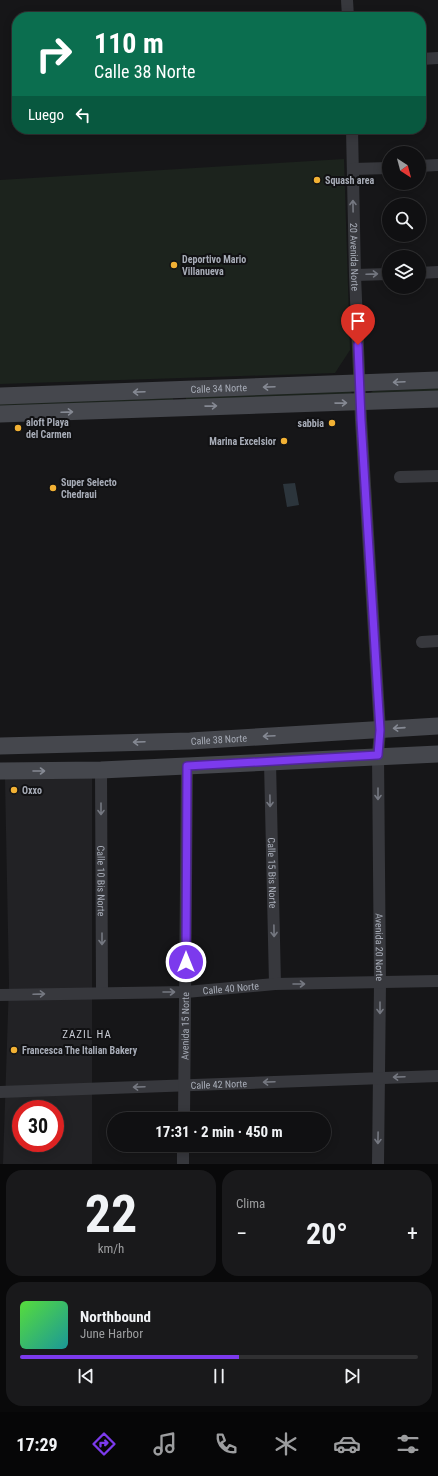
<!DOCTYPE html>
<html lang="es">
<head>
<meta charset="utf-8">
<style>
	body { margin:0; font-family:"Roboto Condensed",sans-serif; background:#19191b; color:#f1f3f6; height:100vh; display:flex; flex-direction:column; font-size:15px; white-space:nowrap }
	* { box-sizing:border-box; margin:0 }
	p { font-size:13px; color:#9c9d9f }
	.icon { flex:none; width:22px; height:22px; fill:none; stroke:currentColor; stroke-width:2; stroke-linecap:round; stroke-linejoin:round }
	.map { position:relative; height:1164px; overflow:hidden }
	.panel { display:flex; flex-direction:column; gap:6px; padding:6px; background:#09090a; flex:1 }
	.panel>* { flex:none }
	.top-card { position:absolute; left:12px; top:12px; width:414px; height:122px; border-radius:16px; box-shadow:0 2px 10px #0003,0 0 0 1px #303032; background:#0b6e4f; color:#fff; overflow:hidden }
	.needle { width:26px; rotate:144deg }
	.controls { position:absolute; left:382px; top:146px; display:grid; gap:8px }
	.controls a { display:grid; place-items:center; width:44px; height:44px; border-radius:50%; background:#101012; box-shadow:0 2px 10px #0003,0 0 0 1px #303032; font-size:20px }
	.speed { position:absolute; left:12px; top:1100px; display:flex; gap:8px; font-size:20px; font-weight:700; text-align:center }
	.speed>* { display:grid; place-content:center; width:52px; height:52px; border-radius:50%; background:#101012; box-shadow:0 2px 10px #0003,0 0 0 1px #303032; line-height:1 }
	.speed .limit { border:6px solid #d22; background:#fff; color:#111 }
	.pin { position:absolute; display:grid; place-items:center; width:34px; height:34px; color:#fff; margin:-41px -17px; border-radius:50% 50% 50% 0; rotate:-45deg; box-shadow:0 0 4px #0007 }
	.pin .icon { rotate:45deg }
	.me { position:absolute; width:44px; margin:-22px; rotate:0deg; stroke-linejoin:round; filter:drop-shadow(0 0 3px #0008) }
	.turn { display:flex; align-items:center; gap:14px; height:84px; padding:0 16px; font-size:18px }
	.turn .icon { width:52px; height:52px; stroke-width:2.5 }
	.turn b { display:block; font-size:28px; line-height:34px }
	.then { display:flex; align-items:center; height:38px; padding:0 16px; background:#0003; gap:8px; font-size:15px }
	.big { font-size:30px; font-weight:700; line-height:1.1 }
	.panel .card { flex:1; display:flex; flex-direction:column; justify-content:center; gap:6px; min-width:0; padding:0 14px; border-radius:16px; background:#19191b }
	.panel .dial { align-items:center; gap:0 }
	.dial b { font-size:52px; line-height:1 }
	.song { display:flex; align-items:center; gap:12px }
	.cover { width:48px; height:48px; border-radius:6px; background:linear-gradient(135deg,hsl(110 70% 55%),hsl(180 70% 35%)) }
	.played { height:4px; border-radius:2px; background:linear-gradient(90deg,#7c3aed 55%,#303032 55%) }
	.keys { display:flex; justify-content:space-around; direction:ltr }
	.heat { display:flex; justify-content:space-between; align-items:center; font-size:22px; direction:ltr }
	.panel .tiles { flex:1; display:grid; gap:6px; grid-template-columns:1fr 1fr }
	.card:last-child { grid-column:span 2 }
	.trip { position:absolute; left:107px; top:1112px; width:224px; height:40px; border-radius:20px; background:#101012; box-shadow:0 2px 10px #0003,0 0 0 1px #303032; font-weight:700; line-height:40px; text-align:center }
	.tabs { display:flex; height:64px; justify-content:space-around; align-items:center; background:#060607; color:#9c9d9f }
	.tabs .icon { width:28px; height:28px }
	.tabs .selected { color:#7c3aed }
	.tabs b { font-size:18px; color:#f1f3f6 }
	.map>svg:first-child { display:block }
	.built { fill:#222225; fill-rule:evenodd }
	.green { fill:#1c231d }
	.water { fill:#2c353c }
	.lines { fill:none; stroke-linecap:round; stroke-linejoin:round }
	.minor { stroke:#37383d; stroke-width:12 }
	.secondary { stroke:#45474d; stroke-width:17 }
	.oneway { stroke:#757881 }
	.oneway2 { stroke:#858993 }
	.route-casing { stroke:#51269a; stroke-width:10 }
	.route { stroke:#7c3aed; stroke-width:7 }
	.poi-dot { fill:#f2b134; stroke:#111113; stroke-width:1.5 }
	.labels { text-anchor:middle; stroke-width:4; stroke-linejoin:round; paint-order:stroke }
	.poi-label { font-size:10px; font-weight:bold; fill:#a8adb8; stroke:#111113; text-anchor:start }
	.street-label { font-size:10px; fill:#a8adb8; stroke:#111113 }
	.neighbourhood-label { font-size:11px; letter-spacing:1px; fill:#c9ccd4; stroke:#111113 }
</style>
</head>
<body>
<div class="map">
<svg width="438" height="1164" viewBox="0 0 438 1164">
	<rect width="100%" height="100%" fill="#161618"/>
	<path class="built" d="M92,777v387h-89l6,-181 -4,-204zM21,1109h34v34h-34z"/>
	<g class="green">
		<path d="M344,159l6,191 -15,23 -335,11v-204z"/>
		<path d="M438,388v5h-68l3,-2z"/>
		<path d="M350,391l2,2 -1,3 -165,6v-5z"/>
		<path d="M173,398v3l-173,7v-5z"/>
	</g>
	<path class="water" d="M295,483l4,22 -12,2 -4,-23z"/>
	<g class="lines">
		<g class="minor">
			<path d="M347,0l1,17"/>
			<path d="M421,59l17,-1"/>
			<path id="s1" d="M352,129l3,146 6,145 19,310 -2,25 2,228 -2,181"/>
			<path d="M419,166l19,-1"/>
			<path d="M353,169l36,-1"/>
			<path d="M419,273l19,-1"/>
			<path d="M355,275l34,-1"/>
			<path d="M400,477l38,-1"/>
			<path d="M422,642l16,-1"/>
			<path id="s2" d="M270,762l5,222"/>
			<path id="s3" d="M101,770l1,222"/>
			<path id="s4" d="M0,995l186,-3 89,-8 163,-3"/>
			<path id="s5" d="M0,1092l438,-16"/>
			<path id="s6" d="M184,1119l3,-353"/>
			<path d="M183,1164v-19"/>
		</g>
		<g class="secondary">
			<path id="s7" d="M0,396l438,-16"/>
			<path d="M0,414l438,-15"/>
			<path id="s8" d="M0,746l190,-5 248,-15"/>
			<path d="M0,771l101,-1 337,-16"/>
		</g>
	</g>
	<defs><path id="oneway-shaft" d="M-6 0H5M1.5-3L5.5 0L1.5 3" fill="none" stroke-width="1.6" stroke-linecap="round" stroke-linejoin="round"/></defs>
	<g class="oneway">
		<use href="#oneway-shaft" transform="translate(353 206) rotate(-91)"/>
		<use href="#oneway-shaft" transform="translate(372 274) rotate(-2)"/>
		<use href="#oneway-shaft" transform="translate(378 794) rotate(90)"/>
		<use href="#oneway-shaft" transform="translate(270 801) rotate(89)"/>
		<use href="#oneway-shaft" transform="translate(101 809) rotate(90)"/>
		<use href="#oneway-shaft" transform="translate(274 931) rotate(89)"/>
		<use href="#oneway-shaft" transform="translate(102 939) rotate(90)"/>
		<use href="#oneway-shaft" transform="translate(299 984)"/>
		<use href="#oneway-shaft" transform="translate(169 992)"/>
		<use href="#oneway-shaft" transform="translate(39 994) rotate(-2)"/>
		<use href="#oneway-shaft" transform="translate(380 1008) rotate(90)"/>
		<use href="#oneway-shaft" transform="translate(399 1077) rotate(178)"/>
		<use href="#oneway-shaft" transform="translate(269 1082) rotate(178)"/>
		<use href="#oneway-shaft" transform="translate(139 1087) rotate(178)"/>
		<use href="#oneway-shaft" transform="translate(378 1138) rotate(91)"/>
	</g>
	<g class="oneway2">
		<use href="#oneway-shaft" transform="translate(399 382) rotate(177)"/>
		<use href="#oneway-shaft" transform="translate(269 387) rotate(178)"/>
		<use href="#oneway-shaft" transform="translate(139 392) rotate(178)"/>
		<use href="#oneway-shaft" transform="translate(341 403) rotate(-1)"/>
		<use href="#oneway-shaft" transform="translate(211 406) rotate(-1)"/>
		<use href="#oneway-shaft" transform="translate(67 412) rotate(-2)"/>
		<use href="#oneway-shaft" transform="translate(399 728) rotate(176)"/>
		<use href="#oneway-shaft" transform="translate(269 736) rotate(177)"/>
		<use href="#oneway-shaft" transform="translate(139 742) rotate(178)"/>
		<use href="#oneway-shaft" transform="translate(39 771)"/>
	</g>
	<g class="lines">
		<defs>
			<path id="route" d="M186,962l1,-196 191,-11 2,-25 -19,-310 -3,-75"/>
		</defs>
		<use href="#route" class="route-casing"/>
		<use href="#route" class="route"/>
	</g>
	<g class="poi-dot">
		<circle cx="317" cy="180" r="4"/>
		<circle cx="174" cy="265" r="4"/>
		<circle cx="332" cy="423" r="4"/>
		<circle cx="18" cy="428" r="4"/>
		<circle cx="284" cy="441" r="4"/>
		<circle cx="53" cy="488" r="4"/>
		<circle cx="14" cy="790" r="4"/>
		<circle cx="14" cy="1050" r="4"/>
	</g>
	<g class="labels">
		<g class="poi-label">
			<text x="325" y="184">Squash area</text>
			<text x="182" y="263">Deportivo Mario<tspan x="182" dy="12">Villanueva</tspan></text>
			<text x="26" y="426">aloft Playa<tspan x="26" dy="12">del Carmen</tspan></text>
			<text x="324" y="427" text-anchor="end">sabbia</text>
			<text x="276" y="445" text-anchor="end">Marina Excelsior</text>
			<text x="61" y="486">Super Selecto<tspan x="61" dy="12">Chedraui</tspan></text>
			<text x="22" y="794">Oxxo</text>
			<text x="22" y="1054">Francesca The Italian Bakery</text>
		</g>
		<g class="street-label">
			<text dy="4" stroke="none"><textPath href="#s1" startOffset="128">20 Avenida Norte</textPath></text>
			<text dy="4" stroke="none"><textPath href="#s7" startOffset="219">Calle 34 Norte</textPath></text>
			<text dy="4" stroke="none"><textPath href="#s8" startOffset="219">Calle 38 Norte</textPath></text>
			<text dy="4" stroke="none"><textPath href="#s2" startOffset="111">Calle 15 Bis Norte</textPath></text>
			<text dy="4" stroke="none"><textPath href="#s3" startOffset="111">Calle 10 Bis Norte</textPath></text>
			<text dy="4" stroke="none"><textPath href="#s1" startOffset="819">Avenida 20 Norte</textPath></text>
			<text dy="4" stroke="none"><textPath href="#s4" startOffset="231">Calle 40 Norte</textPath></text>
			<text dy="4" stroke="none"><textPath href="#s6" startOffset="93">Avenida 15 Norte</textPath></text>
			<text dy="4" stroke="none"><textPath href="#s5" startOffset="219">Calle 42 Norte</textPath></text>
		</g>
		<g class="neighbourhood-label">
			<text x="87" y="1038">ZAZIL HA</text>
		</g>
	</g>
</svg>
<div class="controls">
<a><svg class="needle" viewBox="-14 -14 28 28"><path d="M0-13l5 13h-10z" fill="#e53935"/><path d="M0 13l5-13h-10z" fill="#9c9d9f"/></svg></a>
<a><svg class="icon" aria-label="search" viewBox="0 0 24 24"><circle cx="10" cy="10" r="6"/><path d="M15 15l6 6"/></svg></a>
<a><svg class="icon" aria-label="layers" viewBox="0 0 24 24"><path d="M12 4l9 5-9 5-9-5zM3 14l9 5 9-5"/></svg></a>
</div>
<div class="speed"><div class="limit">30</div></div>
<div class="pin" style="left:358px;top:345px;background:#d93025"><svg class="icon" aria-label="arrive" viewBox="0 0 24 24"><path d="M6 21V4h12l-3 4 3 4H6"/></svg></div>
<svg class="me" style="left:186px;top:962px" viewBox="-20 -20 40 40"><circle r="17" fill="#7c3aed" stroke="#fff" stroke-width="3"/><path d="M0-11L8 9 0 5-8 9z" fill="#fff"/></svg>
<div class="trip">17:31 · 2 min · 450 m</div>
<div class="top-card">
<div class="turn"><svg class="icon" aria-label="right" viewBox="0 0 24 24"><path d="M7 20v-9h11M14 6l5 5-5 5"/></svg><div><b>110 m</b>Calle 38 Norte</div></div>
<div class="then">Luego<svg class="icon" aria-label="left" viewBox="0 0 24 24"><path d="M17 20v-9H6M10 6l-5 5 5 5"/></svg></div>
</div>
</div>
<section class="panel">
<div class="tiles">
<div class="card dial"><b>22</b><p>km/h</p></div>
<div class="card"><p>Clima</p>
<div class="heat"><a>−</a><b class="big">20°</b><a>+</a></div>
</div>
<div class="card">
<div class="song"><i class="cover"></i><div><b>Northbound</b><p>June Harbor</p></div></div>
<div class="played"></div>
<div class="keys"><svg class="icon" aria-label="previous" viewBox="0 0 24 24"><path d="M18 5L8 12l10 7zM5 5v14"/></svg><svg class="icon" aria-label="pause" viewBox="0 0 24 24"><path d="M8 5v14M16 5v14"/></svg><svg class="icon" aria-label="next" viewBox="0 0 24 24"><path d="M6 5l10 7-10 7zM19 5v14"/></svg></div>
</div>
</div>
</section>
<nav class="tabs">
<b>17:29</b>
<svg class="icon selected" aria-label="directions" viewBox="0 0 24 24"><path d="M12 3l9 9-9 9-9-9zM9 14v-3h6M13 9l2 2-2 2"/></svg>
<svg class="icon" aria-label="music" viewBox="0 0 24 24"><path d="M9 18V5l10-2v13"/><circle cx="6" cy="18" r="3"/><circle cx="16" cy="16" r="3"/></svg>
<svg class="icon" aria-label="phone" viewBox="0 0 24 24"><path d="M5 4h4l2 5-3 2q2 4 5 5l2-3 5 2v4C11 20 4 13 5 4z"/></svg>
<svg class="icon" aria-label="climate" viewBox="0 0 24 24"><path d="M12 3v18M4 7l16 10M4 17L20 7"/></svg>
<svg class="icon" aria-label="car" viewBox="0 0 24 24"><path d="M5 17H2v-5l4-1 3-4h7l3 4 3 1v5h-3M9 17h6M6 11h13"/><circle cx="7" cy="17" r="2"/><circle cx="17" cy="17" r="2"/></svg>
<svg class="icon" aria-label="filters" viewBox="0 0 24 24"><path d="M4 7h16M4 17h16"/><circle cx="9" cy="7" r="2"/><circle cx="15" cy="17" r="2"/></svg>
</nav>
</body>
</html>
